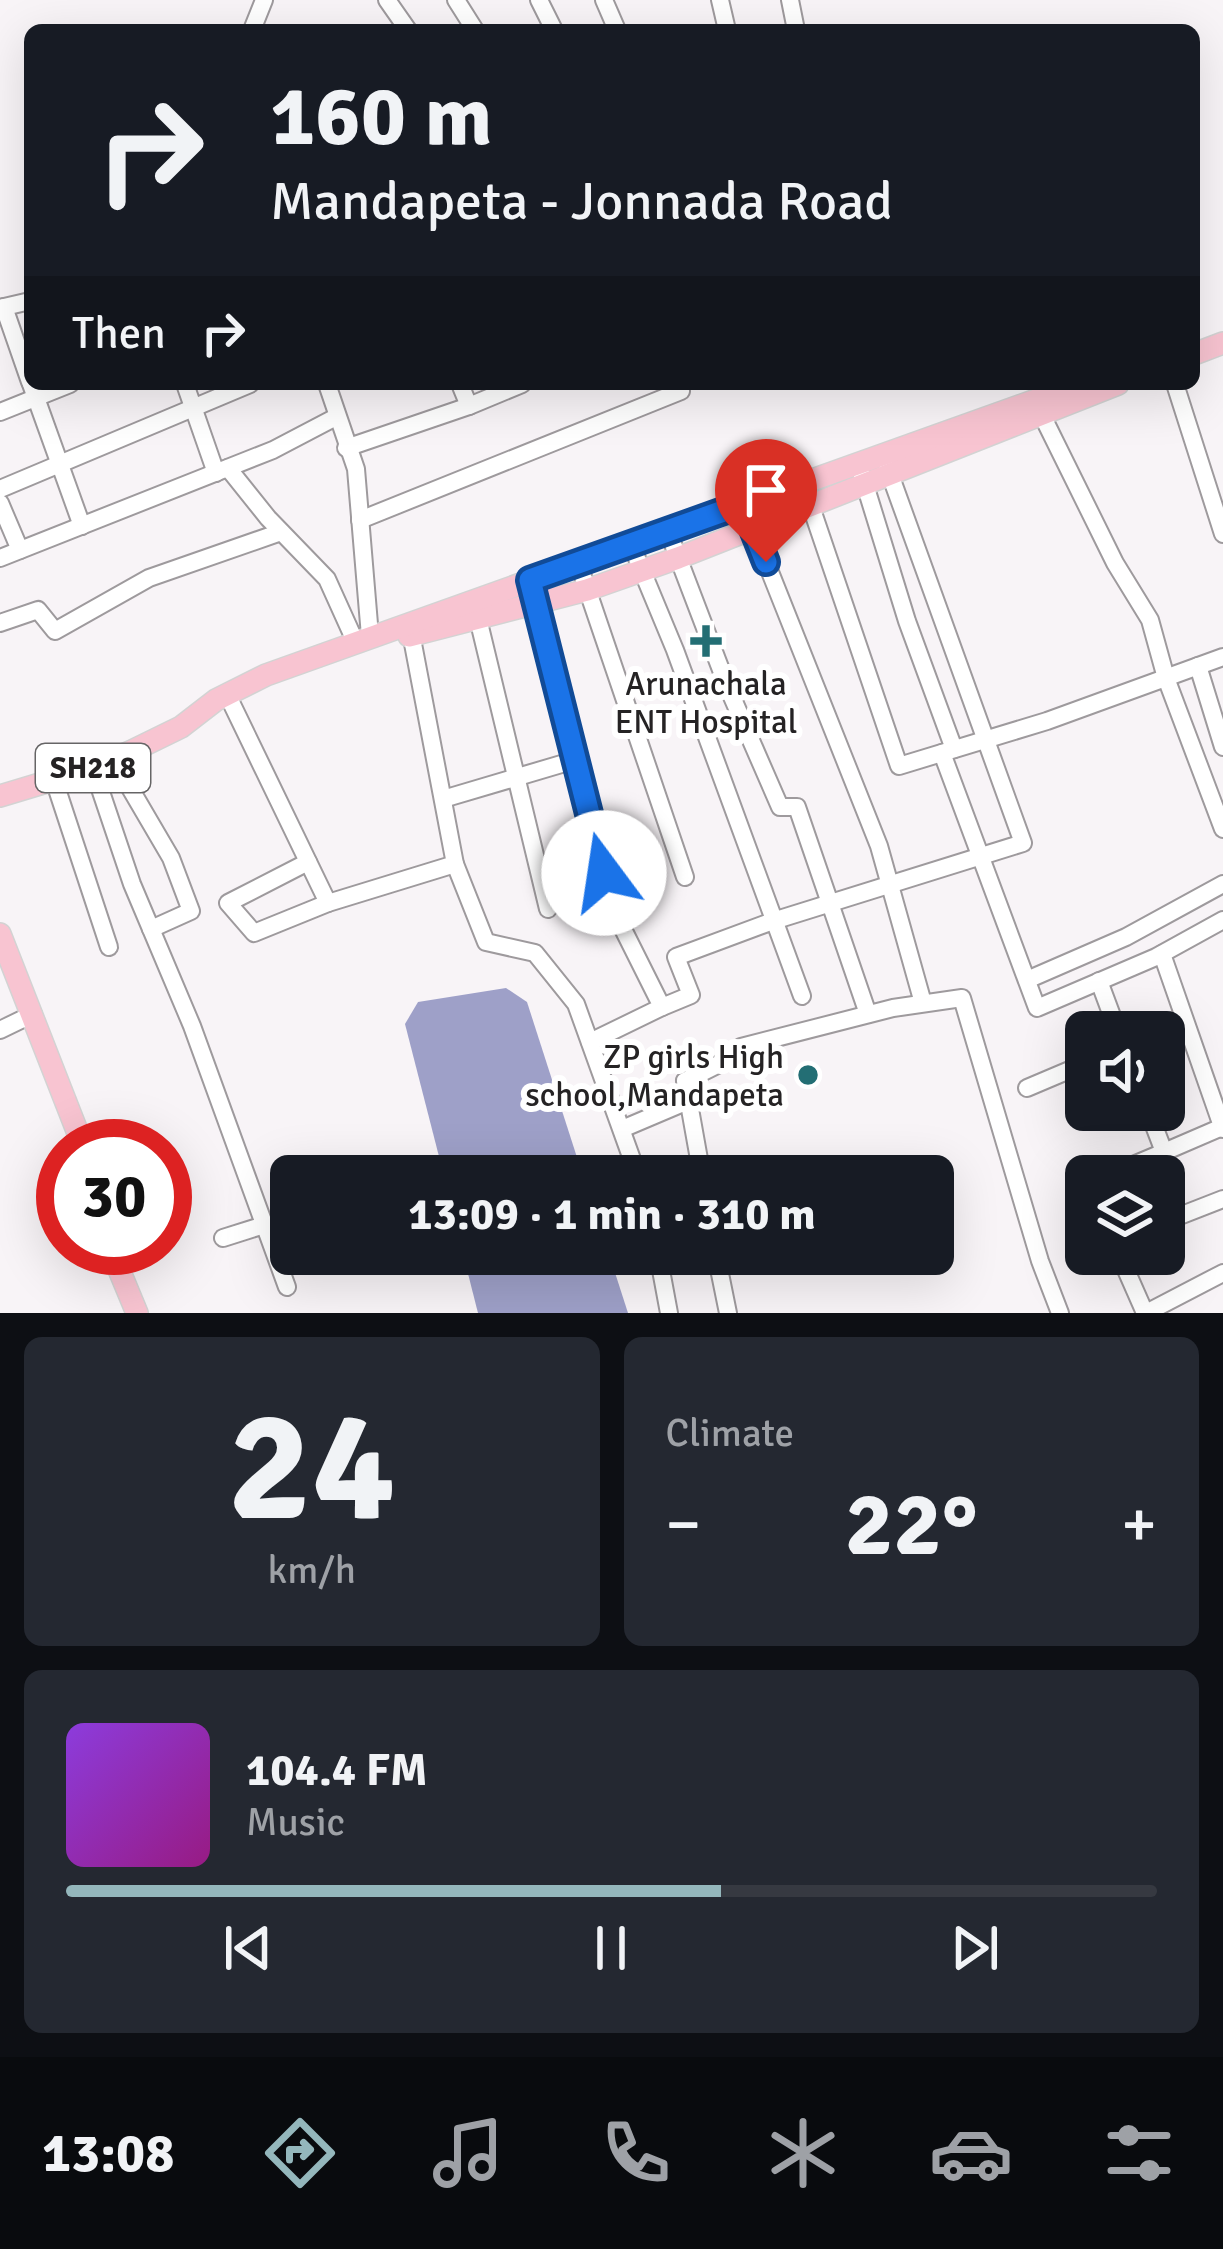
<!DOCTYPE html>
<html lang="en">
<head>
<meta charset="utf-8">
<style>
	body { margin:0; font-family:Signika,sans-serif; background:#242831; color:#f1f3f6; height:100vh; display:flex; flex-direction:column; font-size:45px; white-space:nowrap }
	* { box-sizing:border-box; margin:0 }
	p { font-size:39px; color:#9ea1a6 }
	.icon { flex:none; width:66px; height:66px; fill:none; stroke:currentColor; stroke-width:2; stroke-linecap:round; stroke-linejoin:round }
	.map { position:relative; height:1313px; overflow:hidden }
	.drawer { display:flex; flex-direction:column; gap:24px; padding:24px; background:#0d0f14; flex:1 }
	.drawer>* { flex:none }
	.top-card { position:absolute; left:24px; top:24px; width:1176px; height:366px; border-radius:18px; box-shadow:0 12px 48px #0002; background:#171b24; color:#f1f3f6; overflow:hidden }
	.controls { position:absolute; left:1065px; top:1011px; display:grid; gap:24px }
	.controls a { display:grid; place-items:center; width:120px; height:120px; border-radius:18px; background:#171b24; box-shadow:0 12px 48px #0002; font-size:60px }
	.speed { position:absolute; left:36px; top:1119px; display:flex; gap:24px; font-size:60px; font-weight:700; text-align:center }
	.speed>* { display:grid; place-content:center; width:156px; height:156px; border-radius:50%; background:#171b24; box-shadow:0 12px 48px #0002; line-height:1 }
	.speed .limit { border:18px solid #d22; background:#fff; color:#111 }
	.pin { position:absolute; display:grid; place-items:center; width:102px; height:102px; color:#fff; margin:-123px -51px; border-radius:50% 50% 50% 0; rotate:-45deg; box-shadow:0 0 12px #0007 }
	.pin .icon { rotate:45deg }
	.me { position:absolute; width:132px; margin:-66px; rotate:346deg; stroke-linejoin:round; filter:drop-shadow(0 0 9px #0008) }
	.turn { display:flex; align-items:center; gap:42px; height:252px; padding:0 48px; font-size:54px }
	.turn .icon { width:156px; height:156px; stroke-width:2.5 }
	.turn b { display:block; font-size:84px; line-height:102px }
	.then { display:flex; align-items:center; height:114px; padding:0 48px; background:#0003; gap:24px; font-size:45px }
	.big { font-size:90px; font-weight:700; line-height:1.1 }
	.drawer .tile { flex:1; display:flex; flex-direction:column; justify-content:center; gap:18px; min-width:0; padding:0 42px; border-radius:18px; background:#242831 }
	.drawer .dial { align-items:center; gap:0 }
	.dial b { font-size:156px; line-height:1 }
	.song { display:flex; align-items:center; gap:36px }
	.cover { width:144px; height:144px; border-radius:18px; background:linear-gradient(135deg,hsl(270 70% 55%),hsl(310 70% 35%)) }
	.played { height:12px; border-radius:6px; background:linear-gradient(90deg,#94b7bc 60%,#363941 60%) }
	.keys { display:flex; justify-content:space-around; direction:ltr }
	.heat { display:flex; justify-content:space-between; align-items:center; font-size:66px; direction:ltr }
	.drawer .tiles { flex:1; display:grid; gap:24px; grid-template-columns:1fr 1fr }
	.tile:last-child { grid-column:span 2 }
	.trip { position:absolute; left:270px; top:1155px; width:684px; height:120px; border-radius:18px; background:#171b24; box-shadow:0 12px 48px #0002; font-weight:700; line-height:120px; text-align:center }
	.tab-bar { display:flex; height:192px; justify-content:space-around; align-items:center; background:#090b0e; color:#9ea1a6 }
	.tab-bar .icon { width:84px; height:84px }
	.tab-bar .current { color:#94b7bc }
	.tab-bar b { font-size:54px; color:#f1f3f6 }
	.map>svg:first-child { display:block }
	.water { fill:#9ea0c8 }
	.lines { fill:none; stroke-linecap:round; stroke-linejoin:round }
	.minor-casing { stroke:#9e9a9d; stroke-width:20 }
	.major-casing { stroke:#d3d3d3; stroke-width:24 }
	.minor { stroke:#fff; stroke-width:16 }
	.major { stroke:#f8c4d1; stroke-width:21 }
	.route-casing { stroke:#114b97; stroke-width:30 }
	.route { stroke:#1a73e8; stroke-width:21 }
	.poi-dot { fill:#236e74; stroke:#fff; stroke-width:4.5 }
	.labels { text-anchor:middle; stroke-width:12; stroke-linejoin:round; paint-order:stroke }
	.shield { fill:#fff; stroke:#666566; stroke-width:3 }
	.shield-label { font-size:30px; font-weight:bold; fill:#252324 }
	.poi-label { font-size:33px; fill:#252324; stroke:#fff }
</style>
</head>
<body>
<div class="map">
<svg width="1223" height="1313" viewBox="0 0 1223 1313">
	<rect width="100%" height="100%" fill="#f8f4f7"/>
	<g class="water">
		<path d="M506,988l21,14 56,174h-139l-39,-152 13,-22z"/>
		<path d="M463,1254h146l19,59h-150z"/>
	</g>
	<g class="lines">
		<defs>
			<g id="minor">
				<path d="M387,0l21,30"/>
				<path d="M456,0l19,30"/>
				<path d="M539,0l15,30"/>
				<path d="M604,0l13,30"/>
				<path d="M720,0l7,30"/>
				<path d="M790,0l6,30"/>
				<path d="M252,30l12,-30"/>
				<path d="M4,307l26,75"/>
				<path d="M0,308l30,-7"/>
				<path d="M31,384l51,142"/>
				<path d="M185,384l31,89"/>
				<path d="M327,384l29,85 14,167"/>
				<path d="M1175,384l48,150"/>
				<path d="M1036,403l79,160 35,57 16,58 57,151"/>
				<path d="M469,406l53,-22"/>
				<path d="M0,412l70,-28"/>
				<path d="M346,448l123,-42 -9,-22"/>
				<path d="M228,468l40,50 59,61 28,62"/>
				<path d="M862,475l45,146 47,128"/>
				<path d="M803,483l96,283 148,-45 176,-64"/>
				<path d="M0,489l250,-105"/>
				<path d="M0,503l20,47"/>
				<path d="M743,504l136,342 44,157"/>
				<path d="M360,520l321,-129"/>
				<path d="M668,531l58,152 54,124h17l71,207"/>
				<path d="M631,544l44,106 127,346"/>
				<path d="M0,558l273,-108 63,-33"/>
				<path d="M578,562l107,315"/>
				<path d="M530,580l84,331 48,96 -72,35"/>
				<path d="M475,606l73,303"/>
				<path d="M0,623l38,-13 17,21 94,-53 132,-46"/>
				<path d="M1198,666l25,81"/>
				<path d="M227,694l101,209 127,-39 -45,-236"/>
				<path d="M942,753l95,255 119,-51 67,-37"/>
				<path d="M113,759l58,99 20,53 -40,18"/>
				<path d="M93,768l39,116 60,142 95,261"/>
				<path d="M54,780l55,167"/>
				<path d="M443,799l132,-39"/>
				<path d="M308,862l-80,41 26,30 74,-30"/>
				<path d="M455,864l31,78 49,11 41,51 62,172"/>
				<path d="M1162,954l61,175"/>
				<path d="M1027,980l99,-43 97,-53"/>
				<path d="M1099,981l19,51"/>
				<path d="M662,1007l29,-12 -15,-38 97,-36 250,-78 -136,-377"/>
				<path d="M0,1030l33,-16"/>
				<path d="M1027,1088l59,-25"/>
				<path d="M1148,1110l16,42 58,-25"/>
				<path d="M622,1129l66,-28"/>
				<path d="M702,1176l-17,-95 38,-19 18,-15 152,-39 69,-10 78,263 20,52"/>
				<path d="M1107,1176l57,-24"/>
				<path d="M1079,1188l7,-3"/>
				<path d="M1164,1222l59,-23"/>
				<path d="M223,1238l41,-13"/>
				<path d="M658,1254l11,59"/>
				<path d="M716,1254l12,59"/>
				<path d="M1119,1254l26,59"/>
				<path d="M1146,1313l77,-40"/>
			</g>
			<g id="major">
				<path d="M1194,354l29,-11"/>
				<path d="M409,636l178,-46 91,-32 440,-174"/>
				<path d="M0,796l93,-28 39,-17 49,-24 35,-27 50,-25 815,-291"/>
				<path d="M0,934l83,212"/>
				<path d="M110,1248l27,65"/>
			</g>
		</defs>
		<use href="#minor" class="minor-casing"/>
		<use href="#major" class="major-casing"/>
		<use href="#minor" class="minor"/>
		<use href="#major" class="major"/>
	</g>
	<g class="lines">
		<defs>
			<path id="route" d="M604,873l-74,-293 213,-76 23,58"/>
		</defs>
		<use href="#route" class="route-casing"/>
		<use href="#route" class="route"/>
	</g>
	<g class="poi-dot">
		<path d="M700 623h12v12h12v12h-12v12h-12v-12h-12v-12h12z"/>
		<circle cx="808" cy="1075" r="12"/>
	</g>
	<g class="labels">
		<rect class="shield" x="36" y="744" width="114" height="48" rx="9"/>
		<g class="shield-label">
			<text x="93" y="778">SH218</text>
		</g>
		<g class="poi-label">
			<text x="706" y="695">Arunachala<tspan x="706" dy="38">ENT Hospital</tspan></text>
			<text x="784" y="1068" text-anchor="end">ZP girls High<tspan x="784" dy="38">school,Mandapeta</tspan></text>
		</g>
	</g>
</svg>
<div class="controls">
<a><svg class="icon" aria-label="sound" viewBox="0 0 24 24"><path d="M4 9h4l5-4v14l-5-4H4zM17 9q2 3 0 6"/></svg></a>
<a><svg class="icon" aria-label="layers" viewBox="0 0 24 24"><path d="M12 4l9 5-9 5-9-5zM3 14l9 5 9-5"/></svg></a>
</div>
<div class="speed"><div class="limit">30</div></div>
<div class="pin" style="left:766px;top:562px;background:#d93025"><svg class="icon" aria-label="arrive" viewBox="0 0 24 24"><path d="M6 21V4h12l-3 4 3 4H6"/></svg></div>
<svg class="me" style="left:604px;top:873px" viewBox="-20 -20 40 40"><circle r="19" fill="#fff"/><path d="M0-13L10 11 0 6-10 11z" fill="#1a73e8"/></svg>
<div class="trip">13:09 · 1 min · 310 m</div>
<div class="top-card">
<div class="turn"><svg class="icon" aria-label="right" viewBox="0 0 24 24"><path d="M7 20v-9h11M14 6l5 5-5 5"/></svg><div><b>160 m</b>Mandapeta - Jonnada Road</div></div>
<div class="then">Then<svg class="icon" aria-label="right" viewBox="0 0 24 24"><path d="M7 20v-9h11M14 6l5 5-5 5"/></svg></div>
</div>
</div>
<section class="drawer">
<div class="tiles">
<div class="tile dial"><b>24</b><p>km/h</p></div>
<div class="tile"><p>Climate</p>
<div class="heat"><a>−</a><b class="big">22°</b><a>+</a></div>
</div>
<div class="tile">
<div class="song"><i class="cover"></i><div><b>104.4 FM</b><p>Music</p></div></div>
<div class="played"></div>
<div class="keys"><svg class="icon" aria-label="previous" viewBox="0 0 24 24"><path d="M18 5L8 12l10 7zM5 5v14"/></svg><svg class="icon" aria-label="pause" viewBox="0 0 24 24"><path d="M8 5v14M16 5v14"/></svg><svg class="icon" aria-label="next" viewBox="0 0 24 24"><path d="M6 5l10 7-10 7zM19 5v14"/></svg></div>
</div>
</div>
</section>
<nav class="tab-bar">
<b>13:08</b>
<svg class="icon current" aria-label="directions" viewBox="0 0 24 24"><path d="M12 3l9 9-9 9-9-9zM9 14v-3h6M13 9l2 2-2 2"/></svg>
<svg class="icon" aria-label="music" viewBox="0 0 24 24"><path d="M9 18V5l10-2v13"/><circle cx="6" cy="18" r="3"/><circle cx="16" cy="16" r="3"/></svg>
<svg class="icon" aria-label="phone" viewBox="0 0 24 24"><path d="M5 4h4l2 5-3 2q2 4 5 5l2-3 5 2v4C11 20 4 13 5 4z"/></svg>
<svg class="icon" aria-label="climate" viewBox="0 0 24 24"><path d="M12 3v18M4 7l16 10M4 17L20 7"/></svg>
<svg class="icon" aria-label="car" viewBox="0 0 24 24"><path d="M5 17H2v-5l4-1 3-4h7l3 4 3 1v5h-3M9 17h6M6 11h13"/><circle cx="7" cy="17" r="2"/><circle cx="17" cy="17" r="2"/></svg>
<svg class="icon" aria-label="filters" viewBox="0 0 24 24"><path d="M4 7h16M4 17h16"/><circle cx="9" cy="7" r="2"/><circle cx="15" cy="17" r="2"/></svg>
</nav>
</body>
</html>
